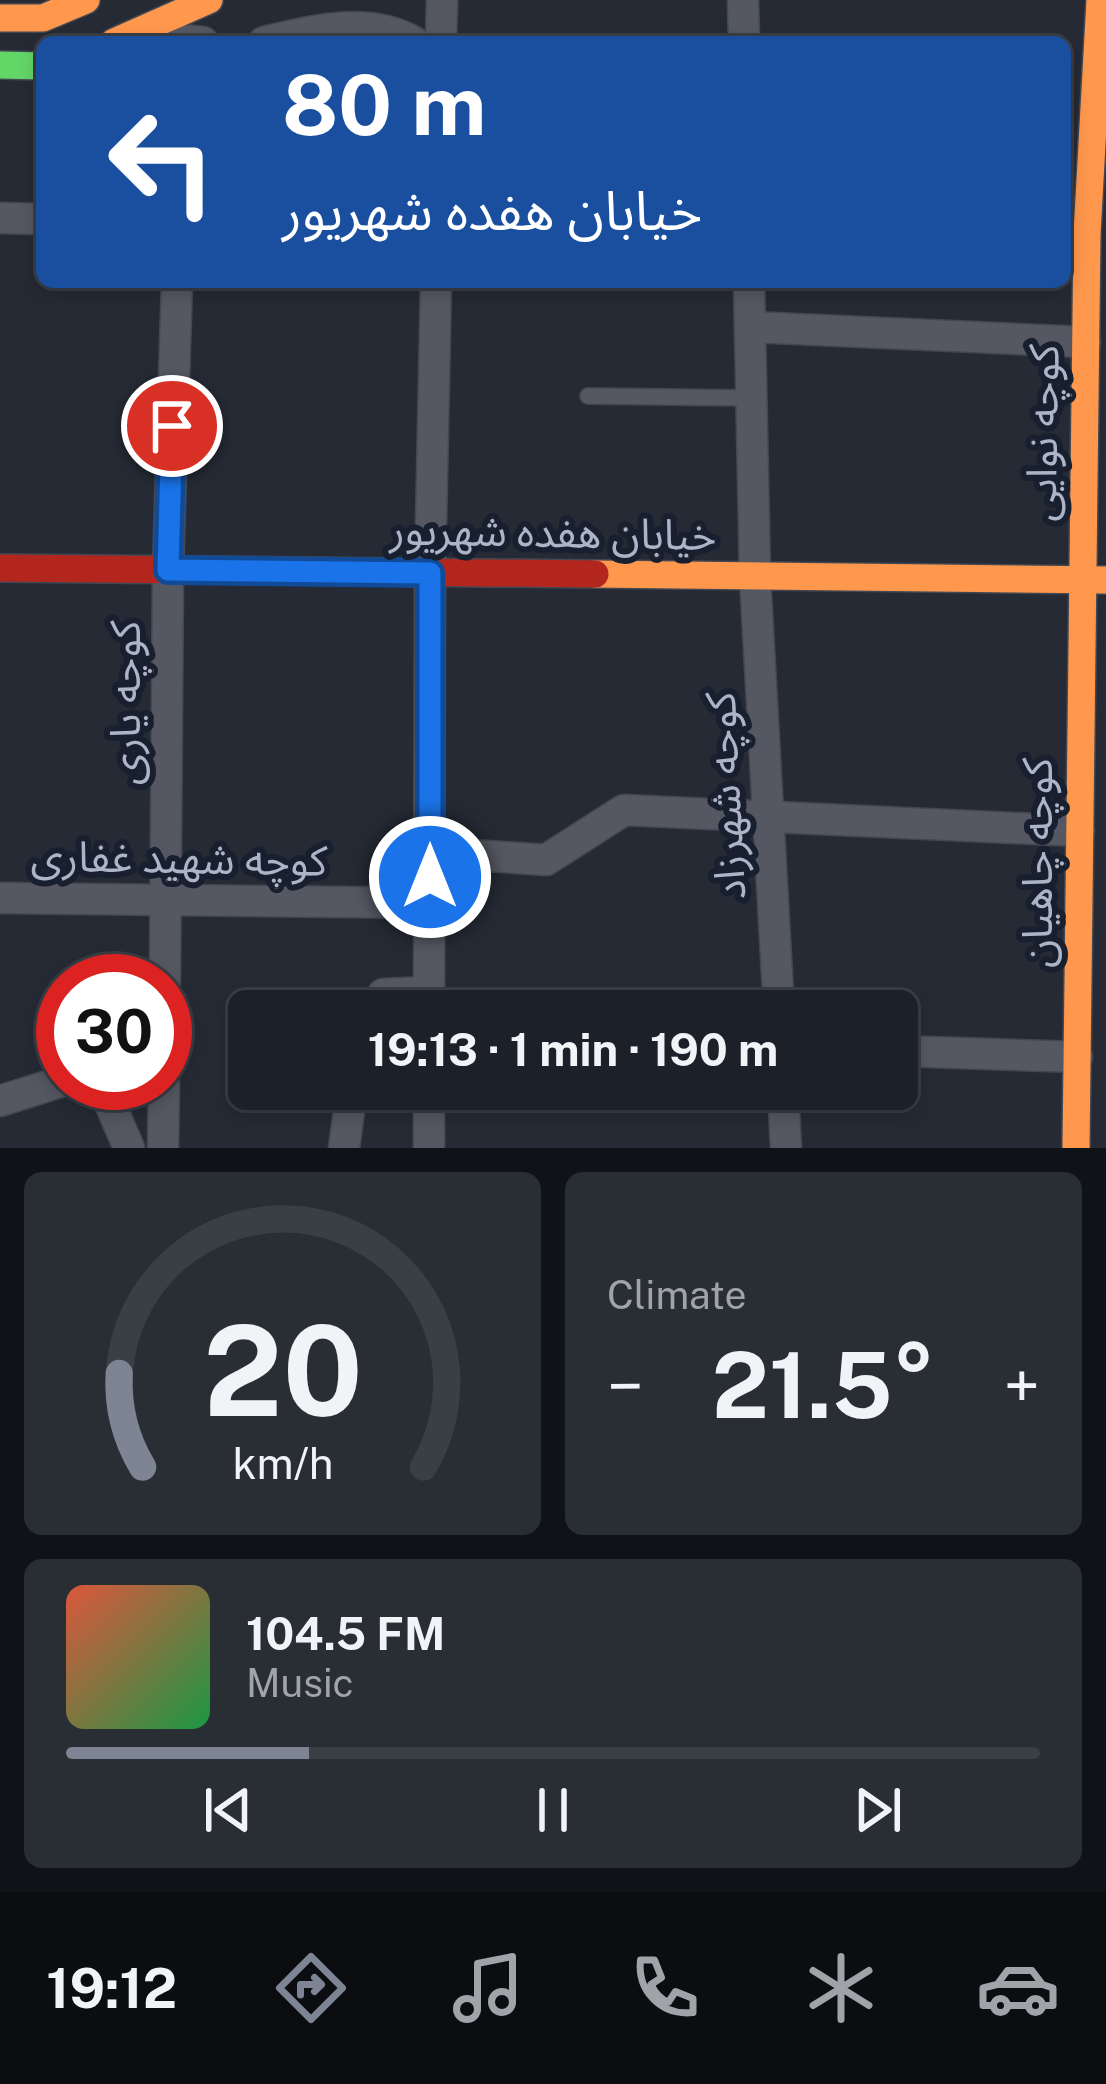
<!DOCTYPE html>
<html lang="en">
<head>
<meta charset="utf-8">
<style>
	body { margin:0; font-family:"Public Sans","Noto Sans Arabic",sans-serif; background:#292d34; color:#f1f3f6; height:100vh; display:flex; flex-direction:column; font-size:45px; white-space:nowrap }
	* { box-sizing:border-box; margin:0 }
	p { font-size:39px; color:#a0a3a8 }
	.icon { flex:none; width:66px; height:66px; fill:none; stroke:currentColor; stroke-width:2; stroke-linecap:round; stroke-linejoin:round }
	.map { position:relative; height:1148px; overflow:hidden }
	.sheet { display:flex; flex-direction:column; gap:24px; padding:24px; background:#0f1216; flex:1 }
	.sheet>* { flex:none }
	.banner { position:absolute; left:36px; top:36px; width:1035px; height:252px; border-radius:18px; box-shadow:0 6px 18px #0003,0 0 0 3px #3a3e45; background:#1a4fa0; color:#fff; overflow:hidden }
	.speed { position:absolute; left:36px; top:954px; display:flex; gap:24px; font-size:60px; font-weight:700; text-align:center }
	.speed>* { display:grid; place-content:center; width:156px; height:156px; border-radius:50%; background:#1c2028; box-shadow:0 6px 18px #0003,0 0 0 3px #3a3e45; line-height:1 }
	.speed .limit { border:18px solid #d22; background:#fff; color:#111 }
	.pin { position:absolute; display:grid; place-items:center; width:102px; height:102px; color:#fff; margin:-51px; border:6px solid #fff; border-radius:50%; box-shadow:0 3px 12px #0007 }
	.me { position:absolute; width:132px; margin:-66px; rotate:0deg; stroke-linejoin:round; filter:drop-shadow(0 0 9px #0008) }
	.turn { display:flex; align-items:center; gap:42px; height:252px; padding:0 48px; font-size:54px }
	.turn .icon { width:156px; height:156px; stroke-width:2.5 }
	.turn b { display:block; font-size:84px; line-height:102px }
	.big { font-size:90px; font-weight:700; line-height:1.1 }
	.sheet .tile { flex:1; display:flex; flex-direction:column; justify-content:center; gap:18px; min-width:0; padding:0 42px; border-radius:18px; background:#292d34 }
	.sheet .dial { align-items:center; gap:0 }
	.dial svg { height:312px; overflow:visible; fill:none; stroke:#3a3e45; stroke-width:7; stroke-linecap:round; text-anchor:middle }
	.dial text { fill:#f1f3f6; stroke:none }
	.song { display:flex; align-items:center; gap:36px }
	.cover { width:144px; height:144px; border-radius:18px; background:linear-gradient(135deg,hsl(10 70% 55%),hsl(140 70% 35%)) }
	.played { height:12px; border-radius:6px; background:linear-gradient(90deg,#7d8494 25%,#3a3e45 25%) }
	.keys { display:flex; justify-content:space-around; direction:ltr }
	.heat { display:flex; justify-content:space-between; align-items:center; font-size:66px; direction:ltr }
	.sheet .tiles { flex:1; display:grid; gap:24px; grid-template-columns:1fr 1fr }
	.tile:last-child { grid-column:span 2 }
	.trip { position:absolute; left:228px; top:990px; width:690px; height:120px; border-radius:18px; background:#1c2028; box-shadow:0 6px 18px #0003,0 0 0 3px #3a3e45; font-weight:700; line-height:120px; text-align:center }
	.dock { display:flex; height:192px; justify-content:space-around; align-items:center; background:#0b0d10; color:#a0a3a8 }
	.dock .icon { width:84px; height:84px }
	.dock .selected { color:#7d8494 }
	.dock b { font-size:54px; color:#f1f3f6 }
	.map>svg:first-child { display:block }
	.lines { fill:none; stroke-linecap:round; stroke-linejoin:round }
	.lane-casing { stroke:#424751; stroke-width:18 }
	.street-casing { stroke:#424751; stroke-width:33 }
	.fast-casing { stroke:#424751; stroke-width:30 }
	.slow-casing { stroke:#424751; stroke-width:30 }
	.jam-casing { stroke:#424751; stroke-width:30 }
	.lane { stroke:#555862; stroke-width:15 }
	.street { stroke:#555862; stroke-width:30 }
	.fast { stroke:#63d668; stroke-width:27 }
	.slow { stroke:#ff974d; stroke-width:27 }
	.jam { stroke:#b3261e; stroke-width:27 }
	.route-casing { stroke:#114b97; stroke-width:30 }
	.route { stroke:#1a73e8; stroke-width:21 }
	.labels { text-anchor:middle; stroke-width:12; stroke-linejoin:round; paint-order:stroke }
	.street-label { font-size:42px; fill:#adb4c7; stroke:#181f2f }
</style>
</head>
<body>
<div class="map">
<svg width="1106" height="1148" viewBox="0 0 1106 1148">
	<rect width="100%" height="100%" fill="#252a35"/>
	<g class="lines">
		<defs>
			<path id="lane" d="M588,396l163,2"/>
			<g id="street">
				<path d="M743,0l1,42"/>
				<path d="M183,40l20,2"/>
				<path d="M264,42c47,-11 105,-27 150,0"/>
				<path d="M441,42l1,-42"/>
				<path d="M0,218l42,1"/>
				<path d="M749,282l6,294 24,435"/>
				<path d="M750,327l335,15"/>
				<path d="M430,852l116,8 78,-50 455,21"/>
				<path d="M0,898l430,5"/>
				<path d="M165,981l3,-411 9,-288"/>
				<path d="M377,1011l6,-17 46,-2"/>
				<path d="M429,1011l1,-438 6,-291"/>
				<path d="M897,1051l180,6"/>
				<path d="M101,1083l28,65"/>
				<path d="M783,1089l3,59"/>
				<path d="M0,1101l63,-20"/>
				<path d="M163,1148l1,-65"/>
				<path d="M344,1148l8,-59"/>
				<path d="M429,1148v-59"/>
			</g>
			<path id="fast" d="M0,65l42,1"/>
			<g id="slow">
				<path d="M0,18h43l43,-18"/>
				<path d="M114,42l95,-42"/>
				<path d="M595,574l510,6"/>
				<path d="M1076,1148l11,-914 13,-234"/>
			</g>
			<path id="jam" d="M0,568l595,6"/>
		</defs>
		<use href="#lane" class="lane-casing"/>
		<use href="#street" class="street-casing"/>
		<use href="#fast" class="fast-casing"/>
		<use href="#slow" class="slow-casing"/>
		<use href="#jam" class="jam-casing"/>
		<use href="#lane" class="lane"/>
		<use href="#street" class="street"/>
		<use href="#fast" class="fast"/>
		<use href="#slow" class="slow"/>
		<use href="#jam" class="jam"/>
	</g>
	<g class="lines">
		<defs>
			<path id="route" d="M172,426l-4,144 262,3v304"/>
		</defs>
		<use href="#route" class="route-casing"/>
		<use href="#route" class="route"/>
	</g>
	<g class="labels">
		<g class="street-label">
			<text transform="translate(1042 433) rotate(-89)" y="15">کوچه نوایی</text>
			<text transform="translate(553 532) rotate(1)" y="15">خیابان هفده شهریور</text>
			<text transform="translate(125 703) rotate(-90)" y="15">کوچه یاری</text>
			<text transform="translate(725 796) rotate(-93)" y="15">کوچه شهرزاد</text>
			<text transform="translate(179 858) rotate(1)" y="15">کوچه شهید غفاری</text>
			<text transform="translate(1037 863) rotate(-90)" y="15">کوچه چاهیان</text>
		</g>
	</g>
</svg>
<div class="speed"><div class="limit">30</div></div>
<div class="pin" style="left:172px;top:426px;background:#d93025"><svg class="icon" aria-label="arrive" viewBox="0 0 24 24"><path d="M6 21V4h12l-3 4 3 4H6"/></svg></div>
<svg class="me" style="left:430px;top:877px" viewBox="-20 -20 40 40"><circle r="17" fill="#1a73e8" stroke="#fff" stroke-width="3"/><path d="M0-11L8 9 0 5-8 9z" fill="#fff"/></svg>
<div class="trip">19:13 · 1 min · 190 m</div>
<div class="banner">
<div class="turn"><svg class="icon" aria-label="left" viewBox="0 0 24 24"><path d="M17 20v-9H6M10 6l-5 5 5 5"/></svg><div><b>80 m</b>خیابان هفده شهریور</div></div>
</div>
</div>
<section class="sheet">
<div class="tiles">
<div class="tile dial"><svg viewBox="0 0 100 80">
<path d="M14 69A42 42 0 1 1 86 69"/>
<path d="M14 69A42 42 0 0 1 8 45" stroke="#7d8494"/>
<text x="50" y="56" font-size="32" font-weight="700">20</text>
<text x="50" y="72" font-size="11">km/h</text>
</svg></div>
<div class="tile"><p>Climate</p>
<div class="heat"><a>−</a><b class="big">21.5°</b><a>+</a></div>
</div>
<div class="tile">
<div class="song"><i class="cover"></i><div><b>104.5 FM</b><p>Music</p></div></div>
<div class="played"></div>
<div class="keys"><svg class="icon" aria-label="previous" viewBox="0 0 24 24"><path d="M18 5L8 12l10 7zM5 5v14"/></svg><svg class="icon" aria-label="pause" viewBox="0 0 24 24"><path d="M8 5v14M16 5v14"/></svg><svg class="icon" aria-label="next" viewBox="0 0 24 24"><path d="M6 5l10 7-10 7zM19 5v14"/></svg></div>
</div>
</div>
</section>
<nav class="dock">
<b>19:12</b>
<svg class="icon selected" aria-label="directions" viewBox="0 0 24 24"><path d="M12 3l9 9-9 9-9-9zM9 14v-3h6M13 9l2 2-2 2"/></svg>
<svg class="icon" aria-label="music" viewBox="0 0 24 24"><path d="M9 18V5l10-2v13"/><circle cx="6" cy="18" r="3"/><circle cx="16" cy="16" r="3"/></svg>
<svg class="icon" aria-label="phone" viewBox="0 0 24 24"><path d="M5 4h4l2 5-3 2q2 4 5 5l2-3 5 2v4C11 20 4 13 5 4z"/></svg>
<svg class="icon" aria-label="climate" viewBox="0 0 24 24"><path d="M12 3v18M4 7l16 10M4 17L20 7"/></svg>
<svg class="icon" aria-label="car" viewBox="0 0 24 24"><path d="M5 17H2v-5l4-1 3-4h7l3 4 3 1v5h-3M9 17h6M6 11h13"/><circle cx="7" cy="17" r="2"/><circle cx="17" cy="17" r="2"/></svg>
</nav>
</body>
</html>
